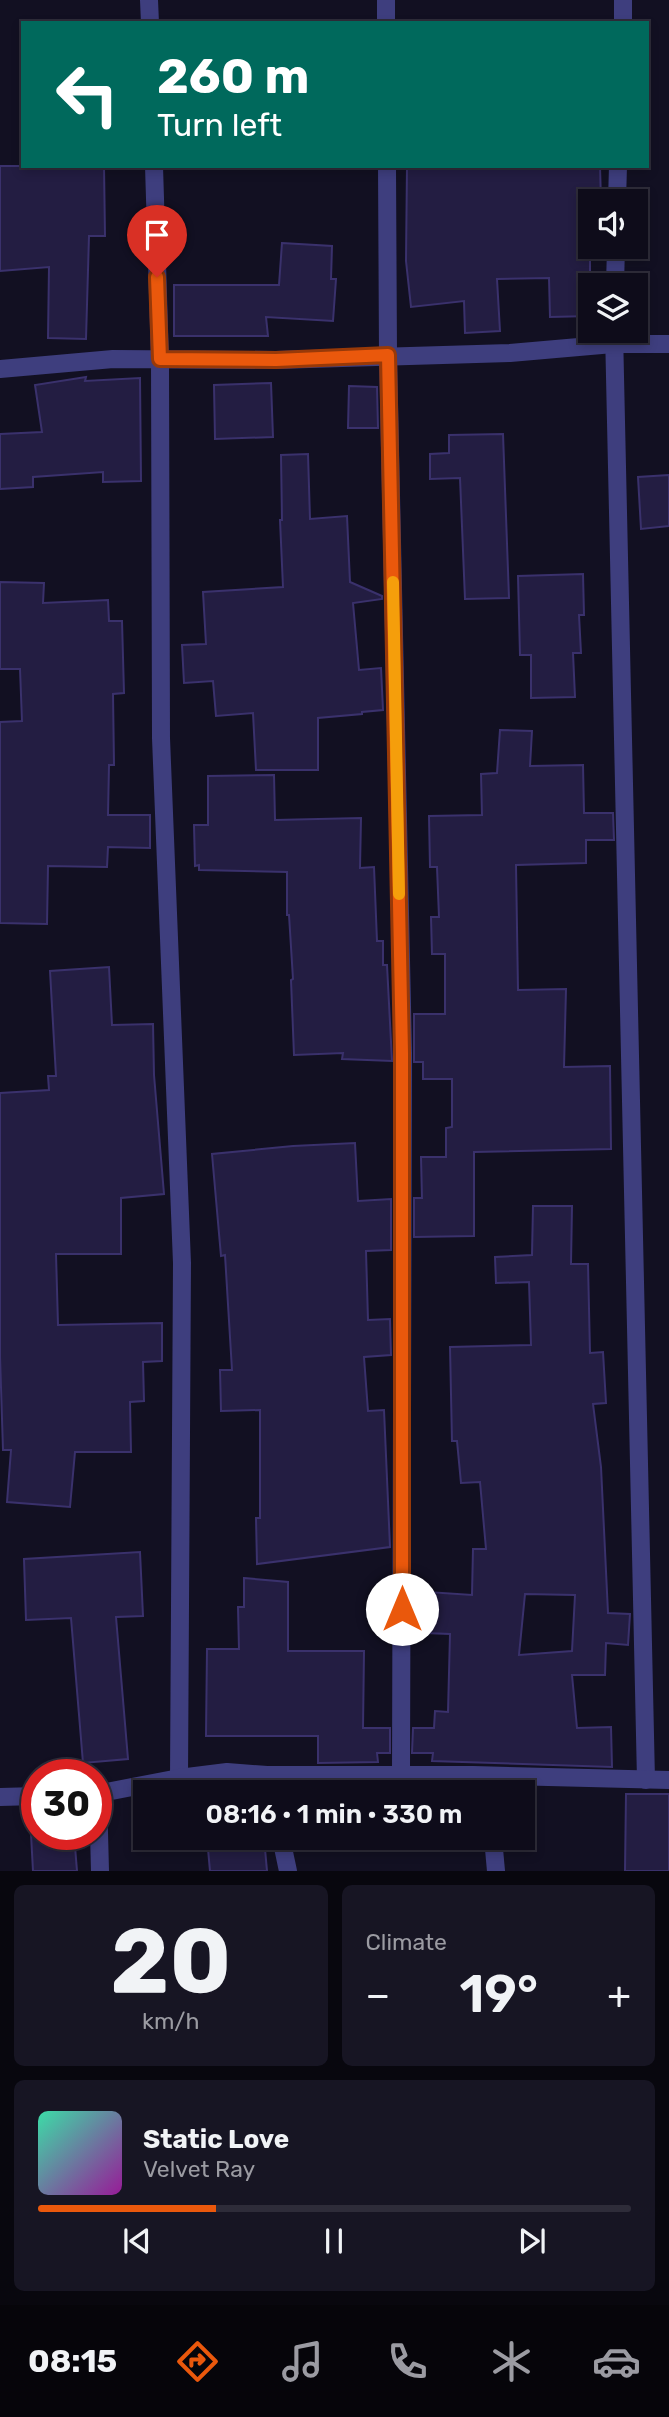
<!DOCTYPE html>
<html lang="en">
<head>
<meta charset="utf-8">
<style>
	body { margin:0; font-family:Rubik,sans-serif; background:#171523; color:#f1f3f6; height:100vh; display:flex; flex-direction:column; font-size:26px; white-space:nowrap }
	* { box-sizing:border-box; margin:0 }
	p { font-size:23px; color:#9b9ba2 }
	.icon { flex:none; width:38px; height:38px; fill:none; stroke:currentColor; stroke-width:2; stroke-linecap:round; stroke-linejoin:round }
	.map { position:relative; height:1871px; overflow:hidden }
	.side { display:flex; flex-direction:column; gap:14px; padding:14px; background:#08070e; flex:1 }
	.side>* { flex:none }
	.guide { position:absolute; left:21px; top:21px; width:628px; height:147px; border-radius:0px; box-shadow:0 4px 10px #0003,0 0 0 2px #2e2c39; background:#00695c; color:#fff; overflow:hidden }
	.controls { position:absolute; left:578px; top:189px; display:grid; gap:14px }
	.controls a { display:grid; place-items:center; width:70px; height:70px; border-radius:0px; background:#0e0c1a; box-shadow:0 4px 10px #0003,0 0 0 2px #2e2c39; font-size:35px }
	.speed { position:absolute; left:21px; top:1759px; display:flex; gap:14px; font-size:35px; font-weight:700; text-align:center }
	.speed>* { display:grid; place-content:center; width:91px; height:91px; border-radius:50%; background:#0e0c1a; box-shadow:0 4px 10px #0003,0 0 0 2px #2e2c39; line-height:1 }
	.speed .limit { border:10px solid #d22; background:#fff; color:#111 }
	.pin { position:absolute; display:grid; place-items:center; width:60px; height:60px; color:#fff; margin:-72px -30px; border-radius:50% 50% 50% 0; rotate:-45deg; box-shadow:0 0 7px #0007 }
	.pin .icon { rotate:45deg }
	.me { position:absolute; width:77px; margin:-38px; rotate:0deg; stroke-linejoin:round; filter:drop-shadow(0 0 5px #0008) }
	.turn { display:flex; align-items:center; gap:24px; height:147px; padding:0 21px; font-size:32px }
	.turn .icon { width:91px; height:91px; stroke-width:2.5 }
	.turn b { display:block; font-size:49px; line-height:60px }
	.big { font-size:52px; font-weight:600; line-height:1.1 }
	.side .widget { flex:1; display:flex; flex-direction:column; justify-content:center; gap:10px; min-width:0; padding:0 24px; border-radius:10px; background:#171523 }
	.side .dial { align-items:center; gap:0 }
	.dial b { font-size:91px; line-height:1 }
	.song { display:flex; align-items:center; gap:21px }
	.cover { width:84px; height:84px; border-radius:10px; background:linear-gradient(135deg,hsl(160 70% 55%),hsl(300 70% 35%)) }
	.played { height:7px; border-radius:4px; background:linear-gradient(90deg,#ea580c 30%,#2e2c39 30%) }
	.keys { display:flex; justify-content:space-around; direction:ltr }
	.heat { display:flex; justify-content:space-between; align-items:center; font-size:38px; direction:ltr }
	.side .tiles { flex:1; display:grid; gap:14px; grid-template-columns:1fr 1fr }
	.widget:last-child { grid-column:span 2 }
	.trip { position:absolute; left:133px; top:1780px; width:402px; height:70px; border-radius:0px; background:#0e0c1a; box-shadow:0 4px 10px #0003,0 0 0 2px #2e2c39; font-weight:600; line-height:70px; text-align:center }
	.dock { display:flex; height:112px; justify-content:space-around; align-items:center; background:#06050a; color:#9b9ba2 }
	.dock .icon { width:49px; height:49px }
	.dock .current { color:#ea580c }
	.dock b { font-size:32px; color:#f1f3f6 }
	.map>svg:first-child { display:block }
	.building { fill:#231d42; stroke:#3a316c; stroke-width:2; fill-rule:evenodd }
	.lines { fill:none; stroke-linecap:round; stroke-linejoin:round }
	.street { stroke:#3e3e7e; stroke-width:18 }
	.route-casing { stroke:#983908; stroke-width:18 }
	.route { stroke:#ea580c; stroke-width:12 }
	.slow { stroke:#f59e0b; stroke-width:12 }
</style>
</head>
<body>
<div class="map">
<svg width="669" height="1871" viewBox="0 0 669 1871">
	<rect width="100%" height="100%" fill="#121022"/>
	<g class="building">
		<path d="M0,166h104l1,70h-16l-3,103 -38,-1 1,-71 -49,4z"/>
		<path d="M407,166h193l1,35h-11v115l-40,1 -1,-39 -52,1 3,52 -35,2 -1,-32 -53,6 -5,-46z"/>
		<path d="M282,243l50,3 -1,33h5l-3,42 -67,-4 2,19h-94v-51h105z"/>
		<path d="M86,377l-1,4 55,-3 1,103 -38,1v-10l-70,5v10l-33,2v-55l42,-2 -7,-47z"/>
		<path d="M271,383l2,54 -58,2 -1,-54z"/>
		<path d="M349,386l28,1 1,41h-30z"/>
		<path d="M503,434l6,164 -44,1 -5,-121 -30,1v-25l19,-1v-18z"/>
		<path d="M308,454l2,65 37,-3 3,66 32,14v3l-29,4 6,67 22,-2 2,42 -21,2v2l-44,4v52h-62l-3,-57 -37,3 -3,-35 -29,2 -2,-38 24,-1 -3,-52 80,-5 -3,-67h2l-1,-65z"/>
		<path d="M669,475v51l-28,3 -3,-52z"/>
		<path d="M583,574l1,41h-5l2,38h-8l2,44 -44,1v-43h-11l-2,-79z"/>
		<path d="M0,582l44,1 -1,20 65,-3 1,21h13l2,72 -11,1 1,71h-5l-1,50h42v33l-42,-1 -1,20 -59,-1 -1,58 -47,-1v-201l22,-1 -2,-52h-20z"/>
		<path d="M500,730l32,1 -2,35 53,-1 1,48h29l1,27h-28v23l-70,2 2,125 48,-1 -2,78 46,-1 1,83 -137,3v84l-60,1v-39h8l-1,-41h25v-29l6,-1v-48h-29v-17h-9v-48h31v-60h-13l-1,-37h8l-2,-50h-7l-1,-51 53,-1 -1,-41 16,-1z"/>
		<path d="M274,775l1,45 86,-2 -1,50 14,-1 3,74h6v24h4l5,96 -50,-2 1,-6 -49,2 -3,-75 2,-1 -4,-64h-2v-43l-88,-2v-5l-4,1 -1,-41h14v-49z"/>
		<path d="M109,967l3,58 41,-1 1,51 10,119 -43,4v56h-65l2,71 104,-2v38l-19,1 1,39 -14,1 1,50h-56l-5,55 -63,-5 4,-52h-8l-3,-94v-263l49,-3 -1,-14h8l-6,-105z"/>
		<path d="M355,1143l3,58 33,-2v51l-25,1 2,69 22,-1 1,36 -27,2 4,54 16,-1 6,137 -133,17 -1,-46h4v-108l-39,1 -1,-41h12l-7,-115 -4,1 -9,-102 81,-8z"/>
		<path d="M533,1206h39l-1,58h17l2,89 13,-1 3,51 -13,1 8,63 7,146 22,1 -2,31 -22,-2 -1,32h-33l5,53 34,-1 1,40 -180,-6 1,-8h-21l1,-25h21l1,-17 13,1 2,-78 -25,-1 3,-41 44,3 1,-46h13l-6,-67 -19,1 -4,-42h-5l-2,-94 81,-2 -2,-63 -33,1 -1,-26 37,-2zM525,1594l50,1 -3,56 -53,4z"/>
		<path d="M140,1552l3,64 -27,1 12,142 -45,4 -12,-145 -45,2 -2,-61z"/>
		<path d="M244,1578l44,4v69h76l-1,77h27v25h-13l1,9 -60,1v-27h-112l1,-87h32l-1,-42h6z"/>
		<path d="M626,1794h43v77h-44z"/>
		<path d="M31,1834h43l3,37h-44z"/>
		<path d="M207,1838h57l3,33h-57z"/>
	</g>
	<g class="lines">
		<g class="street">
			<path d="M149,0l1,23"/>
			<path d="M386,0v23"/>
			<path d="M623,23v-23"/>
			<path d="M154,166l6,194 1,378 21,525 -3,515"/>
			<path d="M387,166l1,189 15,698 -2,722"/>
			<path d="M617,201l1,-35"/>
			<path d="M615,285l1,-38"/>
			<path d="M614,331l32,1449"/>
			<path d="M0,369l113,-10 163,1 234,-7 103,-9h56"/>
			<path d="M267,1775l4,17"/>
			<path d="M96,1794l83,-16 48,-6 40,3h206l196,5"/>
			<path d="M98,1794l2,77"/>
			<path d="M0,1797l37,-1"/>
			<path d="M281,1838l7,33"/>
			<path d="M493,1838l3,33"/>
		</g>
	</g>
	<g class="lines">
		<defs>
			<path id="route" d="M157,277l3,82 116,1 112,-5 14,698v556"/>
		</defs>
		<use href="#route" class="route-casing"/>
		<use href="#route" class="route"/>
		<path class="slow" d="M393,582l6,312"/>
	</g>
</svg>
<div class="controls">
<a><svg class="icon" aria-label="sound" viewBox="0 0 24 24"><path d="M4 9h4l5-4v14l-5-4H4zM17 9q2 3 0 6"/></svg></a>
<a><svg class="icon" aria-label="layers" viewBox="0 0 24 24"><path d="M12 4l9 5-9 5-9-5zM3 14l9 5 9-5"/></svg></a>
</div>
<div class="speed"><div class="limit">30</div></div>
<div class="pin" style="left:157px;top:277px;background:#d93025"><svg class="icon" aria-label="arrive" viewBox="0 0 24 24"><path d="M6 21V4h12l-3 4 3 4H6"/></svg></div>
<svg class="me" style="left:402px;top:1609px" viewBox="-20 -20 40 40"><circle r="19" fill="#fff"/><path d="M0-13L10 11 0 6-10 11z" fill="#ea580c"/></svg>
<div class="trip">08:16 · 1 min · 330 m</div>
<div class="guide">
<div class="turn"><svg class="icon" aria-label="left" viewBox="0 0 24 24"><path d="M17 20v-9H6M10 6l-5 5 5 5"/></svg><div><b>260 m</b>Turn left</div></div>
</div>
</div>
<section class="side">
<div class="tiles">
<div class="widget dial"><b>20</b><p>km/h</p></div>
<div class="widget"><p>Climate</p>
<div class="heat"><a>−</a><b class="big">19°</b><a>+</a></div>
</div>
<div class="widget">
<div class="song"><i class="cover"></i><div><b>Static Love</b><p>Velvet Ray</p></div></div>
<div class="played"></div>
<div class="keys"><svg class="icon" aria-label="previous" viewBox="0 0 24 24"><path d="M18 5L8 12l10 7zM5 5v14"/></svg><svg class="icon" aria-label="pause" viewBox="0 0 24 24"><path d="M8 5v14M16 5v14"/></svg><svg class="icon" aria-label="next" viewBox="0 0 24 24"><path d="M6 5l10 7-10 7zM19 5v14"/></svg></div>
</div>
</div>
</section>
<nav class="dock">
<b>08:15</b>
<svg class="icon current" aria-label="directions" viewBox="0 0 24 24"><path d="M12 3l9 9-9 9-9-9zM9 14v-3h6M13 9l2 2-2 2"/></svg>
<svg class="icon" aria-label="music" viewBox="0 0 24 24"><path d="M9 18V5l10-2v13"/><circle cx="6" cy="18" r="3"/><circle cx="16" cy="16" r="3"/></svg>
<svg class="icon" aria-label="phone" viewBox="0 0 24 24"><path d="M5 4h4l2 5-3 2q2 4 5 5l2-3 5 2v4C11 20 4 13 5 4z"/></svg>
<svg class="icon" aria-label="climate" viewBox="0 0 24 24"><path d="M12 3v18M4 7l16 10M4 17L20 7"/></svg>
<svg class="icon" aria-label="car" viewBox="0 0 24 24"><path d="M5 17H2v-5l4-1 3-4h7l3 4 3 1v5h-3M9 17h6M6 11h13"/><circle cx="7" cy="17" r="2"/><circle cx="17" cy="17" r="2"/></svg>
</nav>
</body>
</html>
